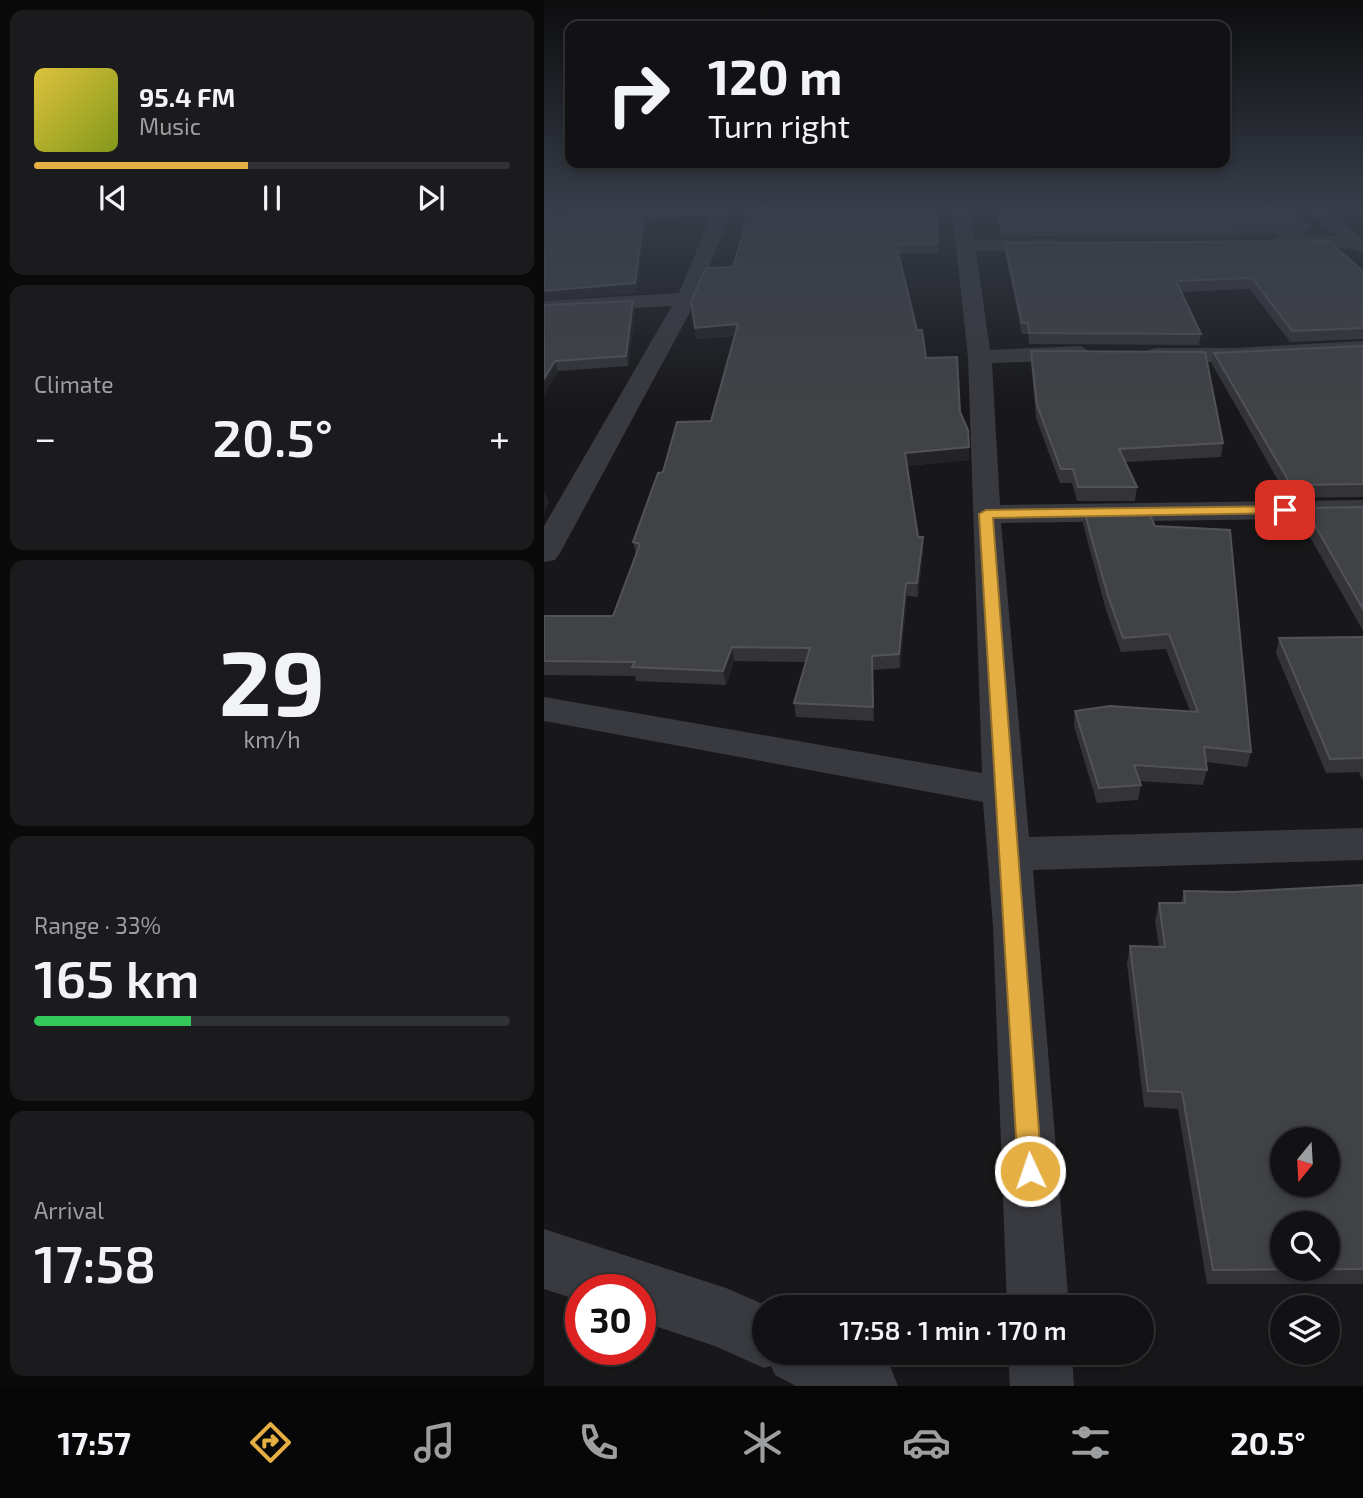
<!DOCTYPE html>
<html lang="en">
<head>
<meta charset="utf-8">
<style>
	body { margin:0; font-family:"Exo 2",sans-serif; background:#1b1b1d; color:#f1f3f6; height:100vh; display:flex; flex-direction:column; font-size:26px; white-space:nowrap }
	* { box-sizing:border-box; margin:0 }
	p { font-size:23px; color:#9c9ea0 }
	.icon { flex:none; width:38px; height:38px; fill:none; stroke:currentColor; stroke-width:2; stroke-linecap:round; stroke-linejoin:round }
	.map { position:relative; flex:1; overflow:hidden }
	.side { display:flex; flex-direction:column; gap:10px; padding:10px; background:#0a0a0b; width:544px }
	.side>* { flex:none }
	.hud { position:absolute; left:21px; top:21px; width:665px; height:147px; border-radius:14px; box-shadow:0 4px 10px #0003,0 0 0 2px #313234; background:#121214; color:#f1f3f6; overflow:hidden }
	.needle { width:46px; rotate:198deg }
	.buttons { position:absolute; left:726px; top:1127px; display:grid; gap:14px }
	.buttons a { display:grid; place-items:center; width:70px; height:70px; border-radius:50%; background:#121214; box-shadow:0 4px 10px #0003,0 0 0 2px #313234; font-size:35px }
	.speed { position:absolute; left:21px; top:1274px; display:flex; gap:14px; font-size:35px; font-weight:700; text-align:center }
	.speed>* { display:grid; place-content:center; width:91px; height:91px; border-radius:50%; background:#121214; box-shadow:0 4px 10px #0003,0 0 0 2px #313234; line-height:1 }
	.speed .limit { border:10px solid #d22; background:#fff; color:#111 }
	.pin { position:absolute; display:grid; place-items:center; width:60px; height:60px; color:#fff; margin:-30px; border-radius:14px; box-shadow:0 4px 10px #0006 }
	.me { position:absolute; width:77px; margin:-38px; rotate:357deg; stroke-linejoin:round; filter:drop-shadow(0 0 5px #0008) }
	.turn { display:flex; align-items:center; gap:24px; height:147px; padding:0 28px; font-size:32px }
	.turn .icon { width:91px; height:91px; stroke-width:2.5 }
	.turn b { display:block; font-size:49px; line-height:60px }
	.big { font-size:52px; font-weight:600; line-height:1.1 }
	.side .tile { flex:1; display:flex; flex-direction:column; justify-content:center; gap:10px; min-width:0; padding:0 24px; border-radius:14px; background:#1b1b1d }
	.side .dial { align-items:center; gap:0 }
	.dial b { font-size:91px; line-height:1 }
	.song { display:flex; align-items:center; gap:21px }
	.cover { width:84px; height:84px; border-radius:10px; background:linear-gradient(135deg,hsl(50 70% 55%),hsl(70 70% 35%)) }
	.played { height:7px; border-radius:4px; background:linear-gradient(90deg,#e6af44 45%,#313234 45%) }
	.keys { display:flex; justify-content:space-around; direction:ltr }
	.heat { display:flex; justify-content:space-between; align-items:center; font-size:38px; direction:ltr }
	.charge { height:10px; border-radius:5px; background:linear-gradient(90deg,#34c759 33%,#313234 0) }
	.trip { position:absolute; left:208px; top:1295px; width:402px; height:70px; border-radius:35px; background:#121214; box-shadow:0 4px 10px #0003,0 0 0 2px #313234; font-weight:600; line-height:70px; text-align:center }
	.tabs { display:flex; height:112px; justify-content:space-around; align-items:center; background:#070708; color:#9c9ea0 }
	.tabs .icon { width:49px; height:49px }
	.tabs .selected { color:#e6af44 }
	.tabs b { font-size:32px; color:#f1f3f6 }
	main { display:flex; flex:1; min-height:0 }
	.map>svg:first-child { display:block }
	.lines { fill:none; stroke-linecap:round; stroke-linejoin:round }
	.minor { fill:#393a3f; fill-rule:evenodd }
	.wall { fill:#343438 }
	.shaded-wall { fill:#232326 }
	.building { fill:#414246; stroke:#515358; stroke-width:2; fill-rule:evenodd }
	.route { fill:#e6af44; stroke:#96722c; stroke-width:2 }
</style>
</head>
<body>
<main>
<section class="side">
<div class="tile">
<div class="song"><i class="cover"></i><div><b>95.4 FM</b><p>Music</p></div></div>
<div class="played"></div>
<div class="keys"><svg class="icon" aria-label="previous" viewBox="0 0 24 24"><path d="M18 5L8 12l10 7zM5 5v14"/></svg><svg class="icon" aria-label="pause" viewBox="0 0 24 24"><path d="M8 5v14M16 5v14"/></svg><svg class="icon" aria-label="next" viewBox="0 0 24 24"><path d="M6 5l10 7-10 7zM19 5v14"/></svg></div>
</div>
<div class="tile"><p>Climate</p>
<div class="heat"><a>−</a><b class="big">20.5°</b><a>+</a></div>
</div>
<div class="tile dial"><b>29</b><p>km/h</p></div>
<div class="tile"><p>Range · 33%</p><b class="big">165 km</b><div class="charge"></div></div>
<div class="tile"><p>Arrival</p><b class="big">17:58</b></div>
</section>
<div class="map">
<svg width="819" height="1386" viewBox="0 0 819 1386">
	<rect width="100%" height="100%" fill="#18181a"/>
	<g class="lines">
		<g class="minor">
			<path d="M77,209h128l-2,4 -18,2 -32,84 -137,254 -5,7 -11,2v-36l128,-220 -128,7v-12l135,-8 32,-77 -167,7v-10z"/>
			<path d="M408,209h18l4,31 81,-1 9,6 -9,6h-79l14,99 91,-4 11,7 -11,7 -89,3 8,142 363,-5v18l-362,5 28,314 334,-9v32l-330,10 36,437h-62l-14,-381 -10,-124 -439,-81v-24l438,76 -14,-416z"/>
			<path d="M762,209h19l38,30v14l-13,-5 -79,-2 -2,-4 9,-6h59z"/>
			<path d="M819,341v14l-128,7h-79l-8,-2 -4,-5 4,-5 8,-2h79z"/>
			<path d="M0,1229l182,59 44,19h-6v46h103l22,10 9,23h-102l-21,-11 -4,-9 -7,2 -49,-22 -75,-25v-31h-59v11l-37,-12z"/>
			<path d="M464,1353h64l2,33h-64z"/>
		</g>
	</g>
	<g class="wall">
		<path d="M0,209h40l-40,2z"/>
		<path d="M393,209l1,44 -39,1 18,76 9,28 34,54 9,48 -62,6 11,71h5v13l-5,47 -11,-1 -7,72 -27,2 1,51 -78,-4 -2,-14 12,-41 -72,-1 -8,24 -90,-4 -1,-5 -91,-1v-59h69l23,-62 -3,-12 30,-70 48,-51 23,-85 -38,3 -1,-11 38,-61z"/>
		<path d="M452,209h292l21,18 -2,8 -306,2z"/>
		<path d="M461,243l358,28v68l-73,3 -40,-53 -69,3 20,42 -2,11 -170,-1 -1,-10h-6l-17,-81z"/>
		<path d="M89,301l2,10 -7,55 -70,5 -14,24v-90z"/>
		<path d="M819,346v151l-75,1 -76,-134 2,-11z"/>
		<path d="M487,351l192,92 -2,14 -96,5 12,25 -2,14h-58l-5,-18h-12l-24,-65 -5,-55z"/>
		<path d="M819,507v124l-62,-110 4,-13z"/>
		<path d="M540,511l167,241 -4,15 -41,-5 1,8 -4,15 -64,-4 2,4 -3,15 -41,3 -23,-77 1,-15h115l-24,-62 -45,3 -15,-42 -23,-86z"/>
		<path d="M735,638h84v143l-4,-9 -33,1 -50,-120z"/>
		<path d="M819,885v399h-156l-29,-175 -34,-2 -17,-143 3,-18 29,1 -4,-26 4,-18h22l3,-12 49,1z"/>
	</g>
	<g class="shaded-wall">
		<path d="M100,213l1,8 -8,72 -93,8v-10z"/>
		<path d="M89,301l2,10 -7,55 -2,-10z"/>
		<path d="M194,324l1,11 -43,4 -1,-11z"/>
		<path d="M11,361l3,10 -14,24v-16z"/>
		<path d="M425,447v13l-64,6v-13z"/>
		<path d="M1,491l4,12 -5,10v-19z"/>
		<path d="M379,537v13l-5,47 -1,-14z"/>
		<path d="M362,583l1,13 -7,72 -1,-14z"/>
		<path d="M188,647l2,14 -8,24 -3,-14z"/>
		<path d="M328,656l1,14 1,51 -1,-14z"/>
	</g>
	<g class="building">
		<path d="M206,209h187l1,35h-42l21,86h5l4,28 31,-1 3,55 8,18 1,17 -64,6 13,84h5l-6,46h-11l-7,71 -27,2 1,51 -79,-4 16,-55 -78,-1 -9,24 -91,-4 3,-5 -91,-1v-45h69l27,-72 -7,-2 25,-69 5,-1 14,-50 34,-1 27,-97 -43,4 -4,-27 15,-33 27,-1z"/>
		<path d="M453,209h291l21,18 -307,2z"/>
		<path d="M100,213l-9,70 -91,8v-74z"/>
		<path d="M784,241l35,30v57l-71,3 -40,-53 -76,3 25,53 -172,-1 -1,-10h-6l-17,-80z"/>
		<path d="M89,301l-7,55 -71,5 -11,18v-74z"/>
		<path d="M819,346v138l-72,1 -77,-132z"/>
		<path d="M487,351l174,1 18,91 -104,6 18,38h-59l-5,-18h-12l-24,-64z"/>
		<path d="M819,507v102l-58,-101z"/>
		<path d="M603,510l8,16 75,4 21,222 -47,-5 3,23 -73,-5 7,20 -42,3 -24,-77 35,-5 88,6 -29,-78 -46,4 -15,-42 -24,-85z"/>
		<path d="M819,637v121l-33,1 -51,-121z"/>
		<path d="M819,885v384l-150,1 -31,-178 -34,-1 -18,-145 35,1 -6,-44h26l-1,-12 49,1zM738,1139h46v46h-46zM738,1223h46v46h-46z"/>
	</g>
	<linearGradient id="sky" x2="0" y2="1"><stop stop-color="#0d0d0e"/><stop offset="0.52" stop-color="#373d49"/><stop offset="1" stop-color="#373d49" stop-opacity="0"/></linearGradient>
	<rect width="819" height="403" fill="url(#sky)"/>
	<path class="route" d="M741,506l5,2v5l-297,5 49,653 -4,9 -8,3 -9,-3 -3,-9 -39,-657 7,-4z"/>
</svg>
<div class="buttons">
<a><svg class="needle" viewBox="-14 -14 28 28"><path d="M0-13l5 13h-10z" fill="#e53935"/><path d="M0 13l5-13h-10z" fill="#9c9ea0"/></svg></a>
<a><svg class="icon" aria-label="search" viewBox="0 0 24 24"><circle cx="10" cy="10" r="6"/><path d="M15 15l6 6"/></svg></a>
<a><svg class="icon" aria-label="layers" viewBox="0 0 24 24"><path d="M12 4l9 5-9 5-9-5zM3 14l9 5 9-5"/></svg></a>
</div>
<div class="speed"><div class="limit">30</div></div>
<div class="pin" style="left:741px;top:510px;background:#d93025"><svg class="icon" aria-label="arrive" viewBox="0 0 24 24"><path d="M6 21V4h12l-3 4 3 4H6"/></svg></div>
<svg class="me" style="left:486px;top:1171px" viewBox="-20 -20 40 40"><circle r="17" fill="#e6af44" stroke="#fff" stroke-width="3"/><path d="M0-11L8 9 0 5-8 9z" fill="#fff"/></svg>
<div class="trip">17:58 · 1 min · 170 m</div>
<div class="hud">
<div class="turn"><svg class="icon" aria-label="right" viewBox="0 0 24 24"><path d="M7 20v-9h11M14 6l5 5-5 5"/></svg><div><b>120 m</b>Turn right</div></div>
</div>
</div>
</main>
<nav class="tabs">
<b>17:57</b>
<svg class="icon selected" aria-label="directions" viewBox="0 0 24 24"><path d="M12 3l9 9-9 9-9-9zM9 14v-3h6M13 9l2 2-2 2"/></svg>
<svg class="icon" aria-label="music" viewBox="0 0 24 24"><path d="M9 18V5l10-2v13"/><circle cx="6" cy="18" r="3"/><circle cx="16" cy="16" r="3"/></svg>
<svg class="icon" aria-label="phone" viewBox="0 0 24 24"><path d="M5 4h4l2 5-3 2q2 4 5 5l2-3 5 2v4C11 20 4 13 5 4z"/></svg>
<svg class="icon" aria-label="climate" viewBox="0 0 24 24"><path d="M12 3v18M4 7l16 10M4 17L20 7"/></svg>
<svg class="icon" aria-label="car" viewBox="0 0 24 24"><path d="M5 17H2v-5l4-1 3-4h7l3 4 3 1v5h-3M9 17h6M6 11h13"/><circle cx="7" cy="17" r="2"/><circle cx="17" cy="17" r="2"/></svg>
<svg class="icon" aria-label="filters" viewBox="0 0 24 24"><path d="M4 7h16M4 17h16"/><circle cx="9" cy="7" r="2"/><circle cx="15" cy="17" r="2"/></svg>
<b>20.5°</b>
</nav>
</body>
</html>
